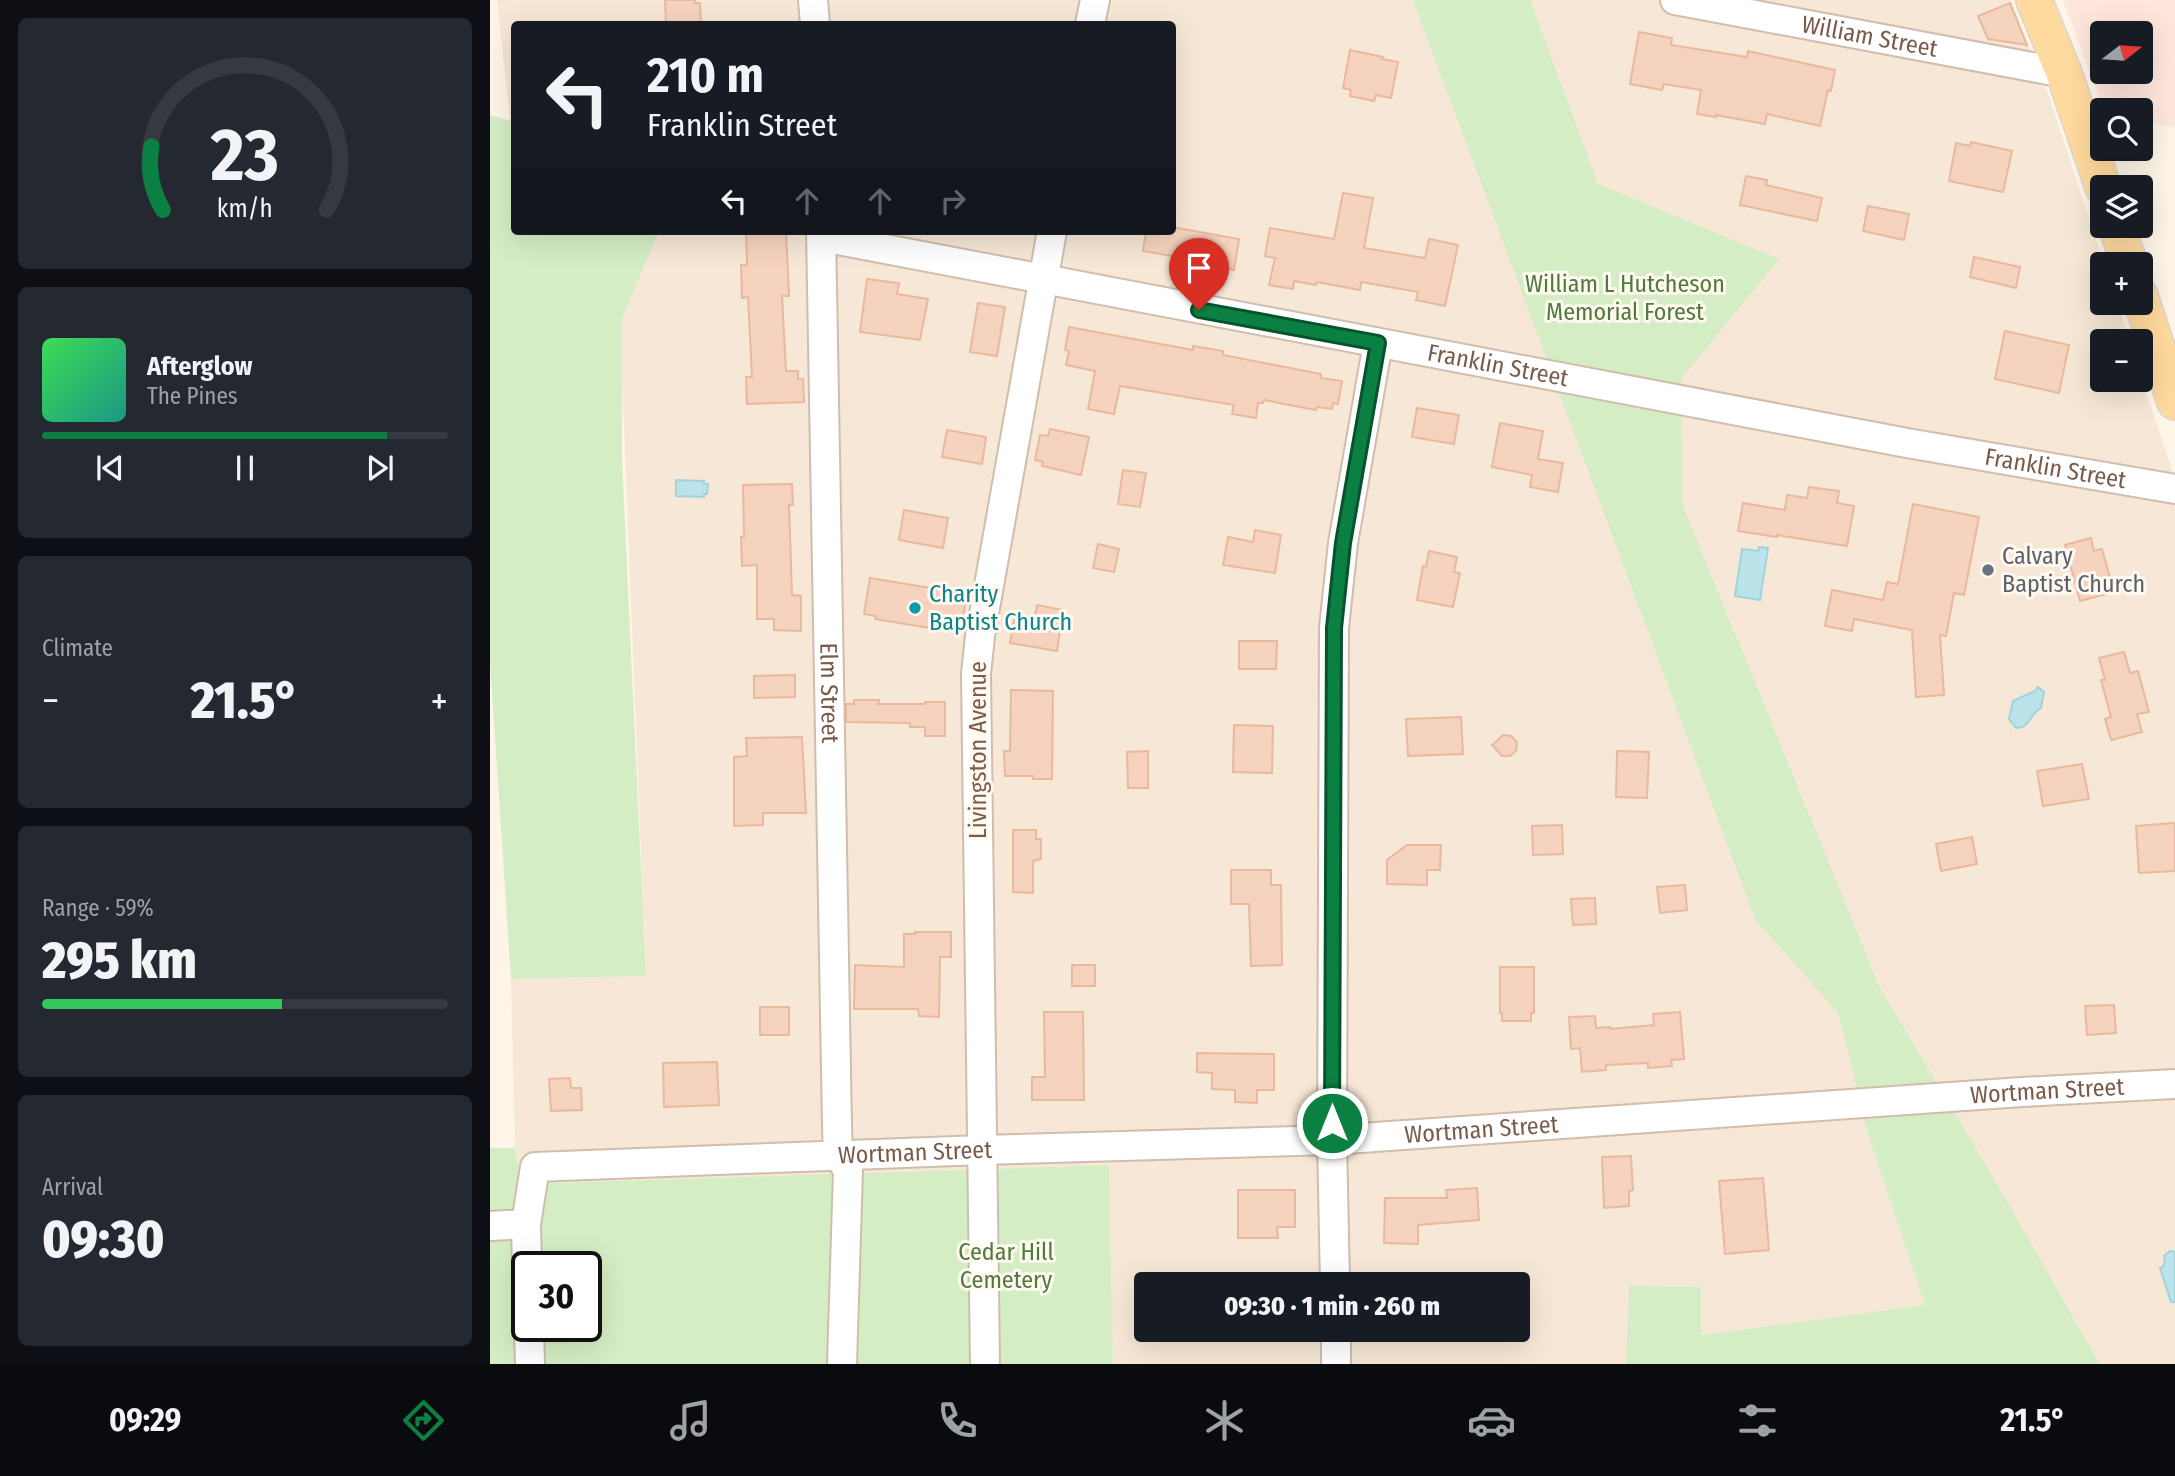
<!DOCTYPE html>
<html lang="en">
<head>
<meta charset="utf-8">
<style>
	body { margin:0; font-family:"Fira Sans Condensed",sans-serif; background:#242831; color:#f1f3f6; height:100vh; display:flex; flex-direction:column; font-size:26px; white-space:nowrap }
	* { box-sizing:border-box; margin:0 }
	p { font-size:23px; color:#9ea1a6 }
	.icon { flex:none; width:38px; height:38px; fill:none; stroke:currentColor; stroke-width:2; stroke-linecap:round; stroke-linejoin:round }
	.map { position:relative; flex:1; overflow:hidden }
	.sheet { display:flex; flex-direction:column; gap:18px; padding:18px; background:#0d0f14; width:490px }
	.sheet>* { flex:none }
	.top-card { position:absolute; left:21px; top:21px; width:665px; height:214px; border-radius:7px; box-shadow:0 7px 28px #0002; background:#171b24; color:#f1f3f6; overflow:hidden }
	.needle { width:46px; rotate:73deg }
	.fabs { position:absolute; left:1600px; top:21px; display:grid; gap:14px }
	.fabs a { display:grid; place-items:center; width:63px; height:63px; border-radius:7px; background:#171b24; box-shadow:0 7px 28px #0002; font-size:35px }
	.speed { position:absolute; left:21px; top:1251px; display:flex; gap:14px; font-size:35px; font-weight:700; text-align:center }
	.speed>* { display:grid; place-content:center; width:91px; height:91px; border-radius:50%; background:#171b24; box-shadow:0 7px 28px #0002; line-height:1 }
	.speed .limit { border:4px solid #111; border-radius:10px; background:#fff; color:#111 }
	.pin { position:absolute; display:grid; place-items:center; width:60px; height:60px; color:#fff; margin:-72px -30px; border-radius:50% 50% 50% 0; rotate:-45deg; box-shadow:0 0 7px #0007 }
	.pin .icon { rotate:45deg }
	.me { position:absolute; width:77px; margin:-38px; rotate:0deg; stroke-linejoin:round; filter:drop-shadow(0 0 5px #0008) }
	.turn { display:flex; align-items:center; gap:24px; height:147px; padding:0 21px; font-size:32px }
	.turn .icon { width:91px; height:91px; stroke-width:2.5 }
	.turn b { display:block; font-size:49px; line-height:60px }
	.lanes { display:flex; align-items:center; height:66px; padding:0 21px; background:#0003; justify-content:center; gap:35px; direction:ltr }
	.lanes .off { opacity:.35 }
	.big { font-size:52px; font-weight:800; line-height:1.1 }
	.sheet .widget { flex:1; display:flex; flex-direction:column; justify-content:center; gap:10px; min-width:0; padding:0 24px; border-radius:10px; background:#242831 }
	.sheet .dial { align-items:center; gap:0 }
	.dial svg { height:182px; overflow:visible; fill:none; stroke:#363941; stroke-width:7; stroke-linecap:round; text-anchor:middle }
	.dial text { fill:#f1f3f6; stroke:none }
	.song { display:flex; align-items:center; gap:21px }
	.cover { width:84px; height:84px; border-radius:10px; background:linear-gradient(135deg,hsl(130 70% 55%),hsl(170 70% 35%)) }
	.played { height:7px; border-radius:4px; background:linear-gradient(90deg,#0b8043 85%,#363941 85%) }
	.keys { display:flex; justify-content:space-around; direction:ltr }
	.heat { display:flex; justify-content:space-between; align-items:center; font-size:38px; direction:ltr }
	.charge { height:10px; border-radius:5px; background:linear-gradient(90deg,#34c759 59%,#363941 0) }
	.trip { position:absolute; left:644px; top:1272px; width:396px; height:70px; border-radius:7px; background:#171b24; box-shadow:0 7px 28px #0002; font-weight:800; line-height:70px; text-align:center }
	.dock { display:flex; height:112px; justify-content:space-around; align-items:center; background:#090b0e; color:#9ea1a6 }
	.dock .icon { width:49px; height:49px }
	.dock .active { color:#0b8043 }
	.dock b { font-size:32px; color:#f1f3f6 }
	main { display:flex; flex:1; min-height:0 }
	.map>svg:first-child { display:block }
	.residential { fill:#f6e7d6; fill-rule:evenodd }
	.commercial { fill:#fee6db; fill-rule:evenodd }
	.green { fill:#d5edc5; fill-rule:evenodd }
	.water { fill:#bbe3e9; stroke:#a0d3db; stroke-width:2 }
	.building { fill:#f5d3be; stroke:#e8b99d; stroke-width:2 }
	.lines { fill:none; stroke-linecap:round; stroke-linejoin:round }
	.minor-casing { stroke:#d1bdac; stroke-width:32 }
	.major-casing { stroke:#dcd4d0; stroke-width:38 }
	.minor { stroke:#fff; stroke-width:28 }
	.major { stroke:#ffda9e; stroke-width:35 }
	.route-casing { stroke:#07532c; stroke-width:18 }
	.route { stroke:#0b8043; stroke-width:12 }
	.worship-dot { fill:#6b7280; stroke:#fff9f0; stroke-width:2.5 }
	.culture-dot { fill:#0f9aa8; stroke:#fff9f0; stroke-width:2.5 }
	.labels { text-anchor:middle; stroke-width:6; stroke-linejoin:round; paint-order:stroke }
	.street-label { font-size:24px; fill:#7a5b4a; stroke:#fff9f0 }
	.park-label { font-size:24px; fill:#507a3e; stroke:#fff9f0 }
	.worship-label { font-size:24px; fill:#5b616d; stroke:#fff9f0; text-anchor:start }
	.culture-label { font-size:24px; fill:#0d838f; stroke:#fff9f0; text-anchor:start }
</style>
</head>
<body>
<main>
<section class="sheet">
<div class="widget dial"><svg viewBox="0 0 100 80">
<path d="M14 69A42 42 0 1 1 86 69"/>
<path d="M14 69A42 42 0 0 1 9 41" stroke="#0b8043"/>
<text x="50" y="56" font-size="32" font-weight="700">23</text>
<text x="50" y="72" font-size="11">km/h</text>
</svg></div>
<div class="widget">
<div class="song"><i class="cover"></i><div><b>Afterglow</b><p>The Pines</p></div></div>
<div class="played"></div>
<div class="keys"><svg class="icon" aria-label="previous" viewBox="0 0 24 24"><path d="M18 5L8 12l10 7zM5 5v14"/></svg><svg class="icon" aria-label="pause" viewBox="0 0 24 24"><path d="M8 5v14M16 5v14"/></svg><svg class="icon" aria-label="next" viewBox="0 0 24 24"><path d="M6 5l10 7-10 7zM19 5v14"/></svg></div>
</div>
<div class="widget"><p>Climate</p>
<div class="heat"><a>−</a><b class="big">21.5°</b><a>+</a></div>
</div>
<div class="widget"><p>Range · 59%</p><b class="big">295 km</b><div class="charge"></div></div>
<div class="widget"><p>Arrival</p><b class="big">09:30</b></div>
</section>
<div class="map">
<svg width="1685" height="1364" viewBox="0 0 1685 1364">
	<rect width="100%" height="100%" fill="#fef5e8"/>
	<path class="residential" d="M7,0h1513l38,94 56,170h-2v39h15l13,38h-28v39h38v-6l35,105v885h-75l-46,-81 -128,22 -225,30 -75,29h-513l-4,-199 -587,19 -7,-36 -4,-169 135,-3 -30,-745h556v-207h-658v133zM656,1284h371v46h-371z"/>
	<path class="commercial" d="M1573,0h112v127l-35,-6v-11h-36zM1612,33h38v39h-38z"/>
	<g class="green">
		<path d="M923,0h117l68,184 181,75 -98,120 1,125 198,484 106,177 114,199h-474l3,-78 72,1v48l224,-30 -58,-174 -28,-117 -84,-95z"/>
		<path d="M0,115l24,7v109h145l-37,86v142l24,517 -135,3 -21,-317z"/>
		<path d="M0,1148h25l7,36 587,-19 4,199h-623zM37,1267h59v59h-59z"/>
	</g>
	<g class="water">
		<path d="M186,480l28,1v3h4l-1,10h-3v3l-28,-1z"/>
		<path d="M1269,547l9,1 -8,52 -25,-4 7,-47 16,2z"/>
		<path d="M1548,687l6,5 -3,16c-12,6 -10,20 -25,20l-7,-9 4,-18 22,-10z"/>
		<path d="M1680,1251l5,1v50h-4l-11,-34 3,-1 2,-6 -1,-5z"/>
	</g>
	<g class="building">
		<path d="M175,0h30v3h5l1,21h-35z"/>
		<path d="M1520,3l17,42 -39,-6 -10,-23z"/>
		<path d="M1149,32l33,6 -1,7 76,12 1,-6 87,19 -4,21 -3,-1 -8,36 -53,-12 -2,10 -49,-9v2l-19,-3 4,-24 -37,-6 -2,6 -32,-6z"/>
		<path d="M860,50l33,7 -1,2 16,3 -7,36 -15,-3 -2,6 -24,-5 1,-6 -8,-2z"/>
		<path d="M1481,142l41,9 -9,41 -54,-11 7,-38 14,3z"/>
		<path d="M1256,176l21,4 -1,5 56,13 -5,23 -77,-16z"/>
		<path d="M853,193l30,5 -9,50 61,10 4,-19 29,6 -13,61 -29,-6 2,-8 -57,-10 -1,8 -43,-8 -1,3 -22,-4 -1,8 -24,-4 6,-27 -10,-2 5,-28 64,11z"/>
		<path d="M1378,206l41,8 -5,26 -41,-9z"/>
		<path d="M682,227l67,12 -5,31 -40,-7 1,-3 -52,-9 3,-20h26z"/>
		<path d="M256,231h40l3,65h-7l4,75h12v8h5l1,23 -57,2 -1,-27h6l-4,-80 -6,1 -1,-33h6z"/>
		<path d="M1484,257l46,10 -4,21 -46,-11z"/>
		<path d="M377,279l32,4 -2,11 31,5 -8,41 -60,-8z"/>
		<path d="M488,303l27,4 -8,49 -27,-4z"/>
		<path d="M579,327l124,23v-4l30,5v4l98,19v4l21,3 -4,23 -5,-1 -1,6 -15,-2 -1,3 -52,-10 -1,3h-5l-2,15 -24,-4 2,-9 -114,-19 -6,28 -26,-5 7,-38 -29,-6 3,-14 -4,-1z"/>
		<path d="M1515,331l64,14 -10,48 -64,-14z"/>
		<path d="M927,408l42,7 -5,29 -42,-7z"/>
		<path d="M1010,423l43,8 -5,28 25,4 -5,29 -28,-5 2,-12 -40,-8z"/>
		<path d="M560,429l39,8 -8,38 -39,-9 1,-4 -8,-2 5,-25 8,1z"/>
		<path d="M457,430l39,7 -4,27 -40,-7z"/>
		<path d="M633,470l23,3 -6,34 -22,-3z"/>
		<path d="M302,484l1,21h-4l3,90 9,1v35l-27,-1v-11h-17v-54l-15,1 -1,-29h3l-1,-52z"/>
		<path d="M1319,487l30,4 -2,12 17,3 -7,40 -70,-11v2l-39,-6 5,-28 42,7 2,-15 20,3z"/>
		<path d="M1423,504l66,13 -15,78 -10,-2 -8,43 -6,-1 4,60 -28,2 -4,-67 -58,-11 -2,12 -27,-5 7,-36 51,10 4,-18 11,2z"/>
		<path d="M414,510l44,8 -5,30 -44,-8z"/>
		<path d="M765,530l26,5 -6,38 -52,-8 5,-28 25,5z"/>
		<path d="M1601,538l3,13 8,-2 12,43 -34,9 -15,-56z"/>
		<path d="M608,544l21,5 -5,23 -21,-4z"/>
		<path d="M939,551l28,6 -3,15 6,1 -7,34 -36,-7 6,-34 3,1z"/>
		<path d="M380,578l97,16 -7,39 -85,-14 1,-3 -12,-2z"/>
		<path d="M547,605l26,5 -6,41 -47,-8 5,-29 20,3z"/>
		<path d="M749,641h38l-1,28h-37z"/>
		<path d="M1634,652l6,21 8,-2 11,41 -12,2 5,18 -31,8 -6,-21 6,-2 -10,-37h4l-6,-22z"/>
		<path d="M305,675v22l-41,1v-22z"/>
		<path d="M521,690l42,1 -1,88h-19v-3h-28l-1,-25h6z"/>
		<path d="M364,700h25l-1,4h47v-2h20v34h-20v-9h-15v-4l-64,-1v-18h8z"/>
		<path d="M971,717l2,37 -55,2 -2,-37z"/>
		<path d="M744,725l39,1 -1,47 -39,-1z"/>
		<path d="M1013,735l8,1 6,6 -1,9 -6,5h-8l-10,-11z"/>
		<path d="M312,737l4,76h-43v12l-29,1v-69l13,-1 -1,-18z"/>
		<path d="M658,751v37h-20l-1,-36z"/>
		<path d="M1127,751l32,1 -2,46 -31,-1z"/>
		<path d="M1592,764l7,35 -46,7 -6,-35z"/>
		<path d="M1685,823v48l-36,2 -3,-47z"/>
		<path d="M1072,825l1,29 -30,1 -1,-29z"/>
		<path d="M523,830h23v9h5v20l-8,2v32l-20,-1z"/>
		<path d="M1482,837l5,27 -36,7 -5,-27z"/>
		<path d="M917,845h34l-1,25h-13v15l-40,-1v-24z"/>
		<path d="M741,870h40v15h10l1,80 -31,1 -2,-62h-18z"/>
		<path d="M1195,885l2,25 -27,3 -3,-26z"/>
		<path d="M1105,898l1,26 -23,1 -2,-26z"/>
		<path d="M425,932h36v25h-11l-1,60 -20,-1 -1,-7h-64l1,-44 49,2v-33h11z"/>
		<rect x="582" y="965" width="23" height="21"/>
		<path d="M1010,967h34v46h-3v8h-29v-8h-2z"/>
		<path d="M1624,1005l2,28 -29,2 -2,-29z"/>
		<rect x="270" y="1007" width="29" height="28"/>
		<path d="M554,1012h39l1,88h-52v-23h13z"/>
		<path d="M1190,1012l4,47 -13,1 1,6 -24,2v-5l-42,2v5l-24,2 -2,-24 -9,1 -2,-32 26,-1 1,12 14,-1v2l44,-4 -1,-11z"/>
		<path d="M707,1053l77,1v36h-17v13l-22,-1v-12l-23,-1v-16l-15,-1z"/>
		<path d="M227,1062l2,43 -55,2 -1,-44z"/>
		<path d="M80,1078l1,10h10l1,22 -31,1 -2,-32z"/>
		<path d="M1141,1156l2,34 -4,1v15l-25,2 -2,-51z"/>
		<path d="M1273,1178l6,72 -44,4 -6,-73z"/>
		<path d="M987,1188l2,32 -61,5v19l-34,-1 1,-45h62l-1,-8z"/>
		<path d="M748,1190h57v37h-18l1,11h-40z"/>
	</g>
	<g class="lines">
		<defs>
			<g id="minor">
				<path d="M323,0l2,24"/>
				<path id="s1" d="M1185,0l389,73"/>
				<path d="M600,24l5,-24"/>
				<path id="s2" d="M331,231l16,895 1,29 10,15 -6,194"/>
				<path id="s3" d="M332,237l1085,206 268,46"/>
				<path d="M36,1224l1,43"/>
				<path id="s4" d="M0,1226l36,-2 9,-57 447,-17 350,-10 690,-48 153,-8"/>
				<path d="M845,1284l-3,-144 2,-512 9,-85 35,-200"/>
				<path d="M39,1326l1,38"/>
				<path d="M846,1330v34"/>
				<path d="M495,1364l-9,-690 4,-38 72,-405"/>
			</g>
			<g id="major">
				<path d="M1544,0l30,73 39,114"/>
				<path d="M1626,226l14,38"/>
				<path d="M1650,296l35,106"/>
			</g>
		</defs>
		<use href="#minor" class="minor-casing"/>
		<use href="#major" class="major-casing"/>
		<use href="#minor" class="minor"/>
		<use href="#major" class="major"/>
	</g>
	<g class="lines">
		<defs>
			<path id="route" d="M709,310l179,33 -35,200 -9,85 -2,495"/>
		</defs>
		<use href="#route" class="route-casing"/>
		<use href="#route" class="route"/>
	</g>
	<circle class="worship-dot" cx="1498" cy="570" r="7"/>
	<circle class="culture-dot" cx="425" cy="608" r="7"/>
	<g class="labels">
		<g class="street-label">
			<text dy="8" stroke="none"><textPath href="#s1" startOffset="198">William Street</textPath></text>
			<text dy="8" stroke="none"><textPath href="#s3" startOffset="688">Franklin Street</textPath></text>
			<text dy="8" stroke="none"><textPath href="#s3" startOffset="1255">Franklin Street</textPath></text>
			<text dy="8" stroke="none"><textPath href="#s2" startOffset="462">Elm Street</textPath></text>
			<text transform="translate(488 750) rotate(-90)" y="8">Livingston Avenue</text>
			<text dy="8" stroke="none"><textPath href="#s4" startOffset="1608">Wortman Street</textPath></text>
			<text dy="8" stroke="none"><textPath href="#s4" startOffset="1041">Wortman Street</textPath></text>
			<text dy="8" stroke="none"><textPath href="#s4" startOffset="474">Wortman Street</textPath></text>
		</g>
		<g class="park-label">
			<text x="1135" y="292">William L Hutcheson<tspan x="1135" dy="28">Memorial Forest</tspan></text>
			<text x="516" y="1260">Cedar Hill<tspan x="516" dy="28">Cemetery</tspan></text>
		</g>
		<g class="worship-label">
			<text x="1512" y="564">Calvary<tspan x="1512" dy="28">Baptist Church</tspan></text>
		</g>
		<g class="culture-label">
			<text x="439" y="602">Charity<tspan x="439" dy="28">Baptist Church</tspan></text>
		</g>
	</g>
</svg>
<div class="fabs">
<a><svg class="needle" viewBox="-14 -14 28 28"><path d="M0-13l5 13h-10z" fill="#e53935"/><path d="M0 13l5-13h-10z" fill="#9ea1a6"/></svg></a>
<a><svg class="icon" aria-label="search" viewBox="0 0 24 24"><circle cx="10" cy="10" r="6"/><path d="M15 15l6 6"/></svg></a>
<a><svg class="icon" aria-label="layers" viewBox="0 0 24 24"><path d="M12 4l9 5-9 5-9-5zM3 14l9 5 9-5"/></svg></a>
<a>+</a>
<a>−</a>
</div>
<div class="speed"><div class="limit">30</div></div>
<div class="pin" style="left:709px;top:310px;background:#d93025"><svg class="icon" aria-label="arrive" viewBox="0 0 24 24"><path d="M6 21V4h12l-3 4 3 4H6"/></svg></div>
<svg class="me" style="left:842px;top:1123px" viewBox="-20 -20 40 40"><circle r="17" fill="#0b8043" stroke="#fff" stroke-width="3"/><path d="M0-11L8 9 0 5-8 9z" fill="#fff"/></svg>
<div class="trip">09:30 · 1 min · 260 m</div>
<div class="top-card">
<div class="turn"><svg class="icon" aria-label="left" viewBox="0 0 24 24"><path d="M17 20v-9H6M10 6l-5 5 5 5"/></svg><div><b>210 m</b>Franklin Street</div></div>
<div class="lanes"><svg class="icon" aria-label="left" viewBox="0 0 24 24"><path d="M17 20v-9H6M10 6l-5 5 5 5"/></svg><svg class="icon off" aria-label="ahead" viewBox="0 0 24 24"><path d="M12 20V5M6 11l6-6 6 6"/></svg><svg class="icon off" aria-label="ahead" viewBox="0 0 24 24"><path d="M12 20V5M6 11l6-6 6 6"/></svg><svg class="icon off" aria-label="right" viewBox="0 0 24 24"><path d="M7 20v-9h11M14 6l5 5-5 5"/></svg></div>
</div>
</div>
</main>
<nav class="dock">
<b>09:29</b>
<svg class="icon active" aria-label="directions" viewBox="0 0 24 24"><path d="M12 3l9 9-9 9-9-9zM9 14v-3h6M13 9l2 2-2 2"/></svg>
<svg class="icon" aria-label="music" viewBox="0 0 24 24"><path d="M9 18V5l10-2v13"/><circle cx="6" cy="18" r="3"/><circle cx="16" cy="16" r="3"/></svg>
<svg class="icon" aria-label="phone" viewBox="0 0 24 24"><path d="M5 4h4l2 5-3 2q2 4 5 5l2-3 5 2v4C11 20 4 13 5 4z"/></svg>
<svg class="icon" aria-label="climate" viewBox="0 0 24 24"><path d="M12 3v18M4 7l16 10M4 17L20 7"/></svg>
<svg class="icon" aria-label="car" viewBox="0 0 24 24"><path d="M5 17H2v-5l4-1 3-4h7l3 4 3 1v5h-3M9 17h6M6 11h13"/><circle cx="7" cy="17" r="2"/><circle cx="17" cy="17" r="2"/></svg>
<svg class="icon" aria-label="filters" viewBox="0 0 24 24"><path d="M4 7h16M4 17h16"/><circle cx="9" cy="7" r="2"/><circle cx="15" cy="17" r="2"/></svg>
<b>21.5°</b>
</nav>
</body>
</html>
